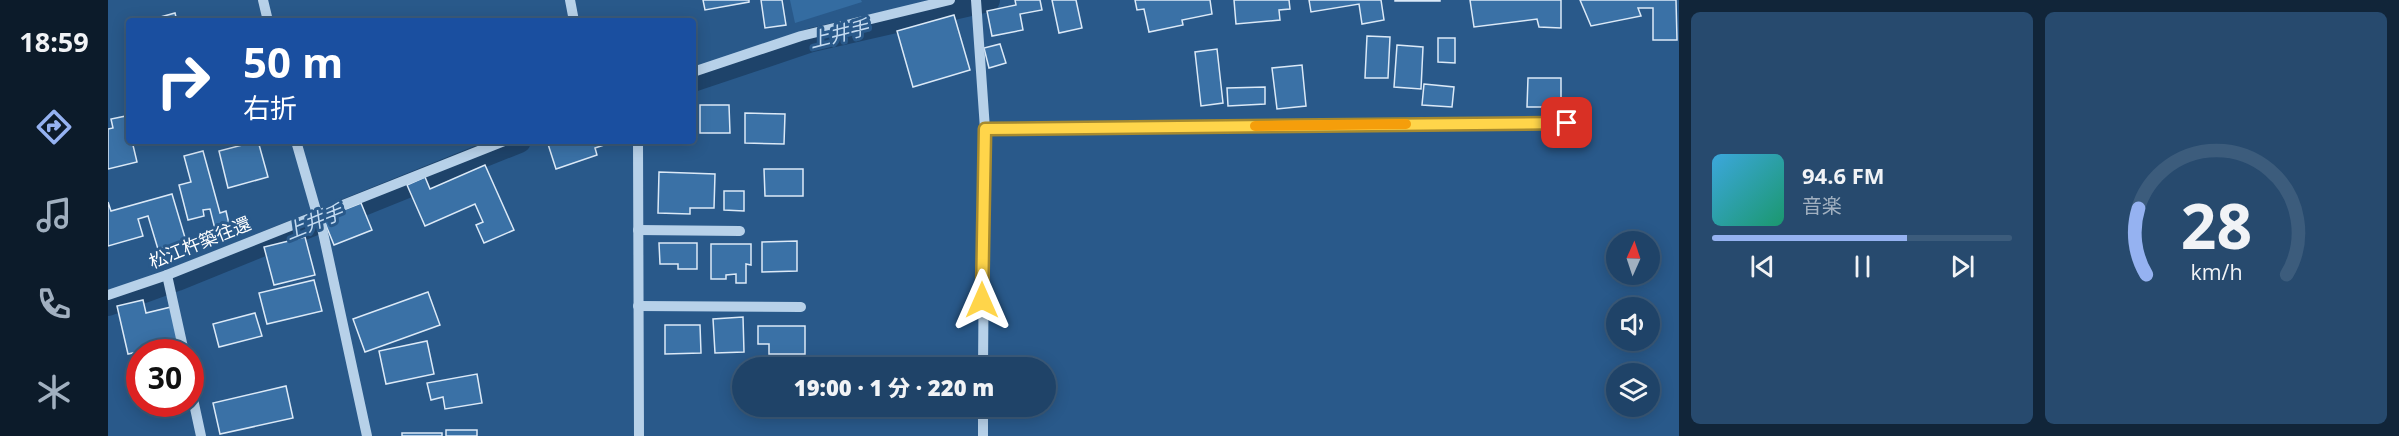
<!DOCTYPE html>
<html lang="ja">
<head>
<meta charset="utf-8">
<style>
	body { margin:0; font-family:"Open Sans","Noto Sans JP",sans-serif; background:#274a6e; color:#f1f3f6; height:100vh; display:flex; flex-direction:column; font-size:22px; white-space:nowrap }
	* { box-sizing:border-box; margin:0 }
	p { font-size:20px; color:#a1b0c0 }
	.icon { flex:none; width:33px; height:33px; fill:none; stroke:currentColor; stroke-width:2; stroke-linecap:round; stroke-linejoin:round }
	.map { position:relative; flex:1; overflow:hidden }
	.side { display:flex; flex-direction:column; gap:12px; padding:12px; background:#112539; width:720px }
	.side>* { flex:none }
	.top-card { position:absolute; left:18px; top:18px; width:570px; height:126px; border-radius:6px; box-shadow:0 3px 15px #0003,0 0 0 2px #3c5c7c; background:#1a4fa0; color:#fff; overflow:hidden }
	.needle { width:39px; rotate:3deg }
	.fabs { position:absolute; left:1498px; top:231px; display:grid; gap:12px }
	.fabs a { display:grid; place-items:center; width:54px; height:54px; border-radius:50%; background:#1f4368; box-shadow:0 3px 15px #0003,0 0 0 2px #3c5c7c; font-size:30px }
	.speed { position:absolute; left:18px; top:339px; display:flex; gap:12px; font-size:30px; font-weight:700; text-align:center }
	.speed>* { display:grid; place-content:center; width:78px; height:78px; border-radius:50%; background:#1f4368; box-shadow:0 3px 15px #0003,0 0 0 2px #3c5c7c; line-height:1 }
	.speed .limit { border:9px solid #d22; background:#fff; color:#111 }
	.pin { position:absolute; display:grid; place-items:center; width:51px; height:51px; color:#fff; margin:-26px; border-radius:12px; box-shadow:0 3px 9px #0006 }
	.me { position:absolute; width:66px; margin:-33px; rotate:0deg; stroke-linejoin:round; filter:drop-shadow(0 0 4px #0008) }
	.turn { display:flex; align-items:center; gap:21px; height:126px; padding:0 18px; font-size:27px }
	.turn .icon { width:78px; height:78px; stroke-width:2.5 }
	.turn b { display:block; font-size:42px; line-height:51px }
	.side .tile { flex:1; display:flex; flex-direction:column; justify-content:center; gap:9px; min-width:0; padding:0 21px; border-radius:9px; background:#274a6e }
	.side .dial { align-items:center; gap:0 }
	.dial svg { height:156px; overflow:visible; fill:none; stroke:#3c5c7c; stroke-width:7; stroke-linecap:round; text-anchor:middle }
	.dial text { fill:#f1f3f6; stroke:none }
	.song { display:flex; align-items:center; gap:18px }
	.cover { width:72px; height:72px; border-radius:9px; background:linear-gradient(135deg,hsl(200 70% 55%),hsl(160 70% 35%)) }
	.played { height:6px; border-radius:3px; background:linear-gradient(90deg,#95b2f1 65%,#3c5c7c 65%) }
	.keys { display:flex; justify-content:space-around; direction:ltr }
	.side .tiles { flex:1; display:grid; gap:12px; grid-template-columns:repeat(2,1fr) }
	.trip { position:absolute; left:624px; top:357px; width:324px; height:60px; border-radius:30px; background:#1f4368; box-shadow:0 3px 15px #0003,0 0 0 2px #3c5c7c; font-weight:800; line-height:60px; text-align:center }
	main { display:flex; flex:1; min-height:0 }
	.tab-bar { display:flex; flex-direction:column; width:108px; justify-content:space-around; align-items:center; background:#0c1b2a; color:#a1b0c0 }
	.tab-bar .icon { width:42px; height:42px }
	.tab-bar .on { color:#95b2f1 }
	.tab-bar b { font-size:27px; color:#f1f3f6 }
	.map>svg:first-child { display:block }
	.green { fill:#346ca1 }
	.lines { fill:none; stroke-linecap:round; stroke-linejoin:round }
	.canal { stroke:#1e436a; stroke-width:24 }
	.building { fill:#3a71a6; stroke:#dbe9f7; stroke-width:1.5 }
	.minor { stroke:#b7d1e9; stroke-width:10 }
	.route-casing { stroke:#a68a30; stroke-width:15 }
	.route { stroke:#ffd54a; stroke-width:10 }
	.slow { stroke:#f59e0b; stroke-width:10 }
	.labels { text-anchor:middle; stroke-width:6; stroke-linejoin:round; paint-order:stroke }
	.street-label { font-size:18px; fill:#fff; stroke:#29598a }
	.water-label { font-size:20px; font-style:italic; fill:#c3daf0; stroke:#29598a }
</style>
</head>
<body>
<main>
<nav class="tab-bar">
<b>18:59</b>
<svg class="icon on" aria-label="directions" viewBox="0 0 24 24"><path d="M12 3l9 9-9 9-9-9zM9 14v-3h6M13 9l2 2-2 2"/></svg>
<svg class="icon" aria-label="music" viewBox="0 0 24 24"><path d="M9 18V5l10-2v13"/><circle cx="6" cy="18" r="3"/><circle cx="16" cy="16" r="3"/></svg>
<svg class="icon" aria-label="phone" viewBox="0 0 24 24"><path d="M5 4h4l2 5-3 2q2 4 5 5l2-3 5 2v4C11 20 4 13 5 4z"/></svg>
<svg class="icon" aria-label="climate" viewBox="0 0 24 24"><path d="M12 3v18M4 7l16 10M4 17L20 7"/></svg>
</nav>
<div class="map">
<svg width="1571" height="436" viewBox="0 0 1571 436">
	<rect width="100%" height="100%" fill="#29598a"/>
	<path class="green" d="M682,0h71l1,2 -67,21z"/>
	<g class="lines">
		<g class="canal">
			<path d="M585,80l119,-40 176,-40"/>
			<path d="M0,304l69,-25 342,-138"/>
		</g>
	</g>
	<g class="building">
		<path d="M595,0h46v2l-44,8z"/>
		<path d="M653,0h21l4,25 -21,3z"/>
		<path d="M907,0h25l2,10 -22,4 3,16 -31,6 -5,-25 29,-6z"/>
		<path d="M944,0h24l6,28 -23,5z"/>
		<path d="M1027,0h75l2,14 -30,6 1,5 -34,7 -5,-23 -7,1z"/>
		<path d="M1126,0h55l1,9 -11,1 1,10 -44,4z"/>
		<path d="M1201,0h72l3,20 -22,4 -3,-20 -48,8z"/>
		<rect x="1287" y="0" width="45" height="1"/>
		<path d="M1362,0h91v28l-22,-1 -2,-8 -63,8z"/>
		<path d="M1472,0h96l1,40h-24v-32h-15l3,8 -50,10z"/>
		<path d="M67,13l2,8h-31z"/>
		<path d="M846,15l16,55 -57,17 -16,-56z"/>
		<path d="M1259,36l23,1 -2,41h-23z"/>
		<path d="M1330,38h17v25l-17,-1z"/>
		<path d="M892,44l6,19 -17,5 -5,-20z"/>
		<path d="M1289,45l26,2 -2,42 -27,-2z"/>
		<path d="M1109,49l6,54 -22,3 -6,-54z"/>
		<path d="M1194,65l4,41 -29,3 -5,-41z"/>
		<path d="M1420,78h33v29h-34z"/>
		<path d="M1316,84l30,3 -2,20 -30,-2z"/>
		<path d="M1157,87v17l-37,2 -1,-18z"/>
		<path d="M592,105h29l1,28h-30z"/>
		<path d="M637,113l40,1 -1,30 -39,-1z"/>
		<path d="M18,116l3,25h3l5,21 -29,7v-40l5,-1 -2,-9z"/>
		<path d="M150,141l10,36 -40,11 -9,-37z"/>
		<path d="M439,141h69l-21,7 2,7 -41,14z"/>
		<path d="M95,151l17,62 6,-2 6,26 -14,4 -8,-32 -7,1 1,6 -16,4 -9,-35 12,-3 -7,-26z"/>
		<path d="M377,165l29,65 -30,13 -8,-18 7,-3 -8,-18 -50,22 -18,-41 18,-8 5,12z"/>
		<path d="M656,169h39v27h-38z"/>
		<path d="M551,172l56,2 -1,34h-24v6l-32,-1z"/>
		<path d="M616,191h20v20l-20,-1z"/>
		<path d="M64,194l14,47 -28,8 -10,-33 -10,3 5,17 -35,10v-44l3,9z"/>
		<path d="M253,203l11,27 -38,15 -11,-27z"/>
		<path d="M197,237l10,38 -41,10 -10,-38z"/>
		<path d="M689,241v30l-35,1v-30z"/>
		<path d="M551,243h38v26h-19v-5h-18z"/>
		<path d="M603,244h40v21l-5,-1v19h-10v-9l-10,1v4h-15z"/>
		<path d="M206,280l8,31 -55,13 -8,-31z"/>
		<path d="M320,292l12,33 -75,27 -12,-33z"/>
		<path d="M35,300l3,13 25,-6 8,36 -51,11 -11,-48z"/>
		<path d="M147,313l7,23 -43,11 -6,-23z"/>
		<path d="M635,317l1,35 -29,1 -2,-34z"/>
		<path d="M557,325h35l1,28 -36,1z"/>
		<path d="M650,326h47v28h-36v-10h-11z"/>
		<path d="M319,341l7,33 -48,10 -7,-33z"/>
		<path d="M369,374l5,29 -37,6 -2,-12 -12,3 -4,-17z"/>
		<path d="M178,386l7,32 -73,16 -7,-31z"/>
		<rect x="338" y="430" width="31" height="6"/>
		<rect x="294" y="433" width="40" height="3"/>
	</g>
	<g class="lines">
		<g class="minor">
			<path d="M155,0l5,21"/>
			<path d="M462,0l4,21"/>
			<path d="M868,0l9,129 -2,239"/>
			<path d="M585,72l108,-36 149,-36"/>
			<path d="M877,129l582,-6"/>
			<path d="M188,141l21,73"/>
			<path d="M530,141l1,295"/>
			<path d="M211,214l48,222"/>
			<path d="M530,230l102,1"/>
			<path d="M59,275l17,77"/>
			<path d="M0,295l59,-20 337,-134"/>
			<path d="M530,306l163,1"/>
			<path d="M82,385l11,51"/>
			<path d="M875,406v30"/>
		</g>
	</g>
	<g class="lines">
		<defs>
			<path id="route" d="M874,300l3,-171 582,-6"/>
		</defs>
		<use href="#route" class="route-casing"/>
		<use href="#route" class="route"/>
		<path class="slow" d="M1147,126l151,-2"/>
	</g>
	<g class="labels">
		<g class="street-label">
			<text transform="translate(92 243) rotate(-22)" y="6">松江杵築往還</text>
		</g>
		<g class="water-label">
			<text transform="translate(731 34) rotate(-14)" y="7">上井手</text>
			<text transform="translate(206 222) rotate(-22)" y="7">上井手</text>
		</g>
	</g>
</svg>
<div class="fabs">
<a><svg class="needle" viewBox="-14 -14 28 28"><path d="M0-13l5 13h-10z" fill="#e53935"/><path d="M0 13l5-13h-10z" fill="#a1b0c0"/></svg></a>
<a><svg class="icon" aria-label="sound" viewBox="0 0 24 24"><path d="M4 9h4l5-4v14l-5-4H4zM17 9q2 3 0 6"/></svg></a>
<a><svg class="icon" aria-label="layers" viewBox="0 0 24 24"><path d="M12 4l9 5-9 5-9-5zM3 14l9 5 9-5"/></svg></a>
</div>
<div class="speed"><div class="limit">30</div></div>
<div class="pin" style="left:1459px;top:123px;background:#d93025"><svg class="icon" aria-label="arrive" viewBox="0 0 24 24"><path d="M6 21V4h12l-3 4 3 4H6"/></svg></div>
<svg class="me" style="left:874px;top:300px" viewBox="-20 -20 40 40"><path d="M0-17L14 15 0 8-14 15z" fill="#ffd54a" stroke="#fff" stroke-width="4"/></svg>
<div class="trip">19:00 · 1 分 · 220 m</div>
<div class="top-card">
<div class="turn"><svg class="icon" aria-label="right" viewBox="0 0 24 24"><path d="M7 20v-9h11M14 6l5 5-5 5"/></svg><div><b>50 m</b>右折</div></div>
</div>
</div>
<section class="side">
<div class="tiles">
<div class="tile">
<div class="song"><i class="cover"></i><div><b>94.6 FM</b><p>音楽</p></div></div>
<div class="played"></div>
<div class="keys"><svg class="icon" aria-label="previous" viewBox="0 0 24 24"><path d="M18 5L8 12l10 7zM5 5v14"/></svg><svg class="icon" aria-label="pause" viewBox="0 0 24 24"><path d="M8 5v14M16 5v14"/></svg><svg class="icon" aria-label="next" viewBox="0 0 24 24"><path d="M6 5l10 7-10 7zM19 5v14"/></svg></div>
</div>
<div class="tile dial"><svg viewBox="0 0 100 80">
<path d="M14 69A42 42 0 1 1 86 69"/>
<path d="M14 69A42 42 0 0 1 10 35" stroke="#95b2f1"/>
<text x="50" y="56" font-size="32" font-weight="700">28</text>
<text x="50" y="72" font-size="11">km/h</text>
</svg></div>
</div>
</section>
</main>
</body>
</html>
